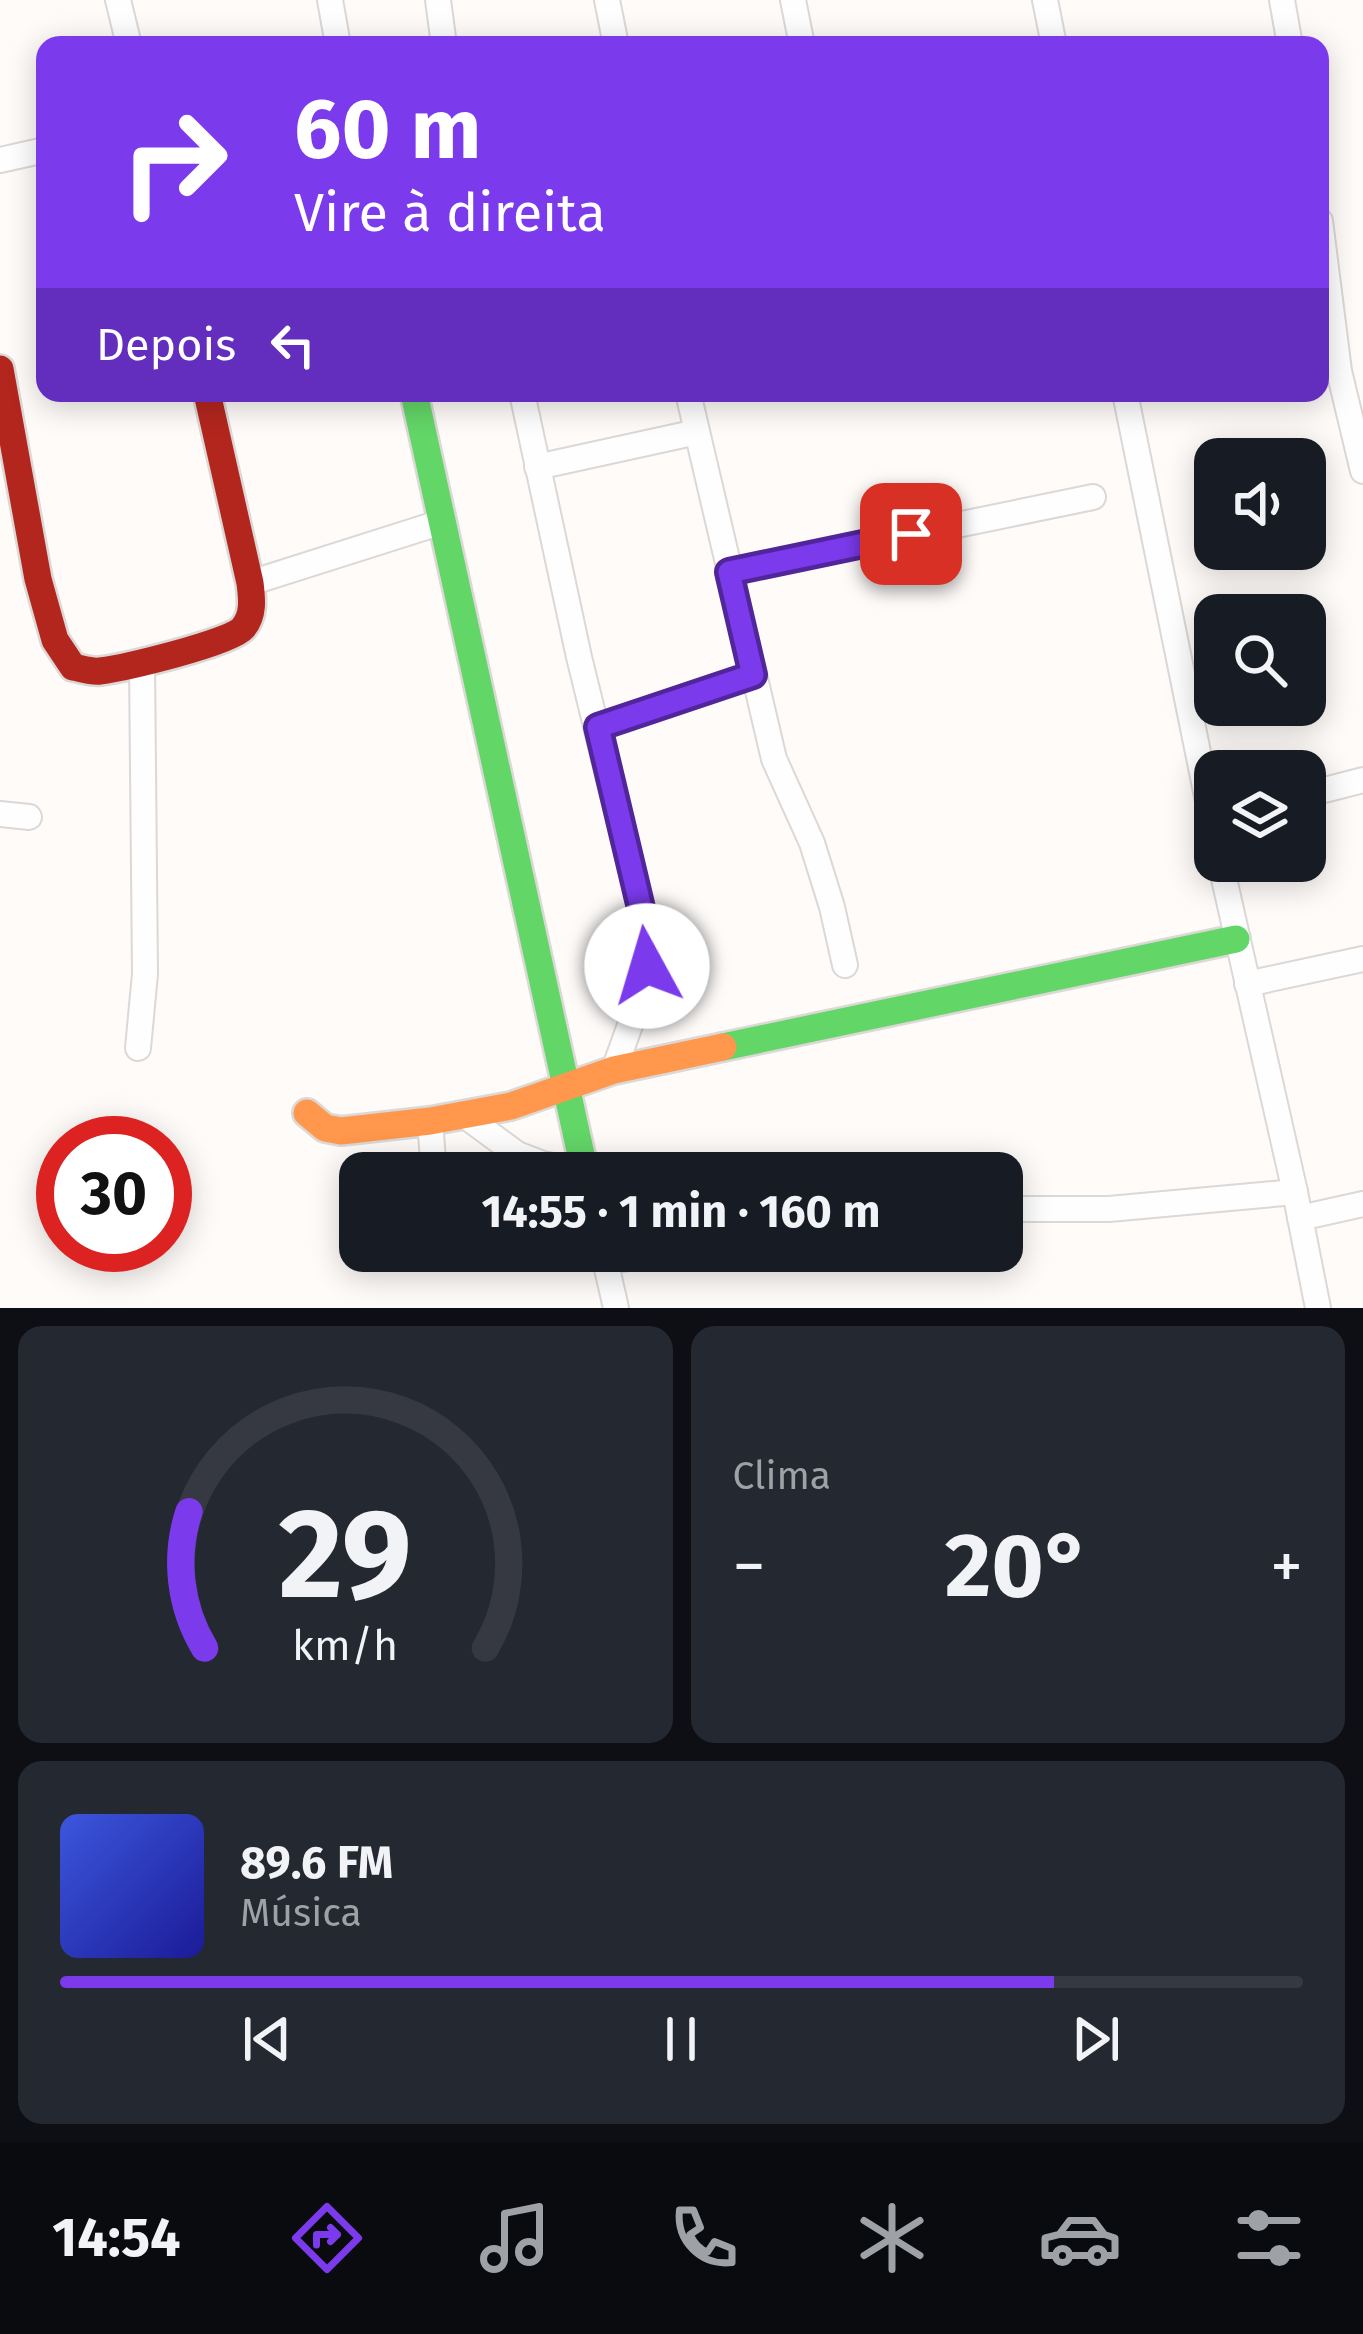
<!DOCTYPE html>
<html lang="pt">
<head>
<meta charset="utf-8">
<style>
	body { margin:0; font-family:"Fira Sans",sans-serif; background:#242831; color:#f1f3f6; height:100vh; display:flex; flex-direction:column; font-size:45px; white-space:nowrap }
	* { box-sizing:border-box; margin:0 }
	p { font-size:39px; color:#9ea1a6 }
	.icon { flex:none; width:66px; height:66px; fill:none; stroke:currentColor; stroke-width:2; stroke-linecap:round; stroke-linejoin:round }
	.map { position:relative; height:1308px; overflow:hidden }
	.drawer { display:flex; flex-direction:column; gap:18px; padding:18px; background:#0d0f14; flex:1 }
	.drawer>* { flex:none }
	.hud { position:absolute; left:36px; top:36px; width:1293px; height:366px; border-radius:24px; box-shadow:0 6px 30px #0003; background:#7c3aed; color:#fff; overflow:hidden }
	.tools { position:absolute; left:1194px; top:438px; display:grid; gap:24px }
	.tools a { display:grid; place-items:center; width:132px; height:132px; border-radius:24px; background:#171b24; box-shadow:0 6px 30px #0003; font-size:60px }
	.speed { position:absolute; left:36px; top:1116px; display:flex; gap:24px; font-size:60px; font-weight:700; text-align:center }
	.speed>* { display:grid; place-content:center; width:156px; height:156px; border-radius:50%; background:#171b24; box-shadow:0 6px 30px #0003; line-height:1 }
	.speed .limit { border:18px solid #d22; background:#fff; color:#111 }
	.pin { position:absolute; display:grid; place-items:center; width:102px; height:102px; color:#fff; margin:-51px; border-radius:24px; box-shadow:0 6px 18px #0006 }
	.me { position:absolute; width:132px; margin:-66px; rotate:354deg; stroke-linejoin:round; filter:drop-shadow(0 0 9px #0008) }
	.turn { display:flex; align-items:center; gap:42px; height:252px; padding:0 60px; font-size:54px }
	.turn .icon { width:156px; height:156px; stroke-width:2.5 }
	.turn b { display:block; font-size:84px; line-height:102px }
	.then { display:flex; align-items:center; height:114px; padding:0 60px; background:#0003; gap:24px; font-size:45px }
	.big { font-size:90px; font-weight:700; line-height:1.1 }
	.drawer .widget { flex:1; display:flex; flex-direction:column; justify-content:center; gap:18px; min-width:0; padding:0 42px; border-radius:24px; background:#242831 }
	.drawer .dial { align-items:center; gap:0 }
	.dial svg { height:312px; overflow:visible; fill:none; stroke:#363941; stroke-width:7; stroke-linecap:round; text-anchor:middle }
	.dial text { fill:#f1f3f6; stroke:none }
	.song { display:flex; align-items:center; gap:36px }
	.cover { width:144px; height:144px; border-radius:18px; background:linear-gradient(135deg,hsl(230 70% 55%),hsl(240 70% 35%)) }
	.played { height:12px; border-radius:6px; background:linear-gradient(90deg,#7c3aed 80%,#363941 80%) }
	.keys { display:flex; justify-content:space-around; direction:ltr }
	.heat { display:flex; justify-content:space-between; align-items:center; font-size:66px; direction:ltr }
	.drawer .tiles { flex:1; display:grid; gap:18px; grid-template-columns:1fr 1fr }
	.widget:last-child { grid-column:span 2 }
	.trip { position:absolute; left:339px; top:1152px; width:684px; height:120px; border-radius:24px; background:#171b24; box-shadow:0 6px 30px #0003; font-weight:700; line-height:120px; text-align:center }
	.dock { display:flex; height:192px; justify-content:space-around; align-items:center; background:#090b0e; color:#9ea1a6 }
	.dock .icon { width:84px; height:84px }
	.dock .selected { color:#7c3aed }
	.dock b { font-size:54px; color:#f1f3f6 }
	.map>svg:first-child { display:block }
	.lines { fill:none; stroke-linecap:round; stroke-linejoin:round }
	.street-casing { stroke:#dbd8d6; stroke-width:28 }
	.fast-casing { stroke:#dbd8d6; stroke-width:32 }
	.slow-casing { stroke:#dbd8d6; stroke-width:32 }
	.jam-casing { stroke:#dbd8d6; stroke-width:32 }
	.street { stroke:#fffefe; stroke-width:24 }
	.fast { stroke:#63d668; stroke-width:27 }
	.slow { stroke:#ff974d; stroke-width:27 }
	.jam { stroke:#b3261e; stroke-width:27 }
	.route-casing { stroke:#51269a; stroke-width:30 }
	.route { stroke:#7c3aed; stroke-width:21 }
</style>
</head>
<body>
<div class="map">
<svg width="1363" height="1308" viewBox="0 0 1363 1308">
	<rect width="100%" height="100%" fill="#fefbf9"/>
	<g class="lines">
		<defs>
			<g id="street">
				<path d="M118,0l11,45"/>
				<path d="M330,0l8,45"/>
				<path d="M438,0l6,45"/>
				<path d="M607,0l9,45"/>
				<path d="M793,0l9,45"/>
				<path d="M1045,0l9,45"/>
				<path d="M1282,0l8,45"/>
				<path d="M0,160l45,-10"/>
				<path d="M1320,221l19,150 24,100"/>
				<path d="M522,393l57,264 71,289 -6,40 -30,84"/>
				<path d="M688,393l86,366 38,84 20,64 13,58"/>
				<path d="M1125,393l90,443"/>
				<path d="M537,467l160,-35"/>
				<path d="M729,572l364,-75"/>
				<path d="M250,583l192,-61"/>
				<path d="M598,727l155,-52"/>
				<path d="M1305,795l58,-15"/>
				<path d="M0,814l29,3"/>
				<path d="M1220,861l75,331 23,116"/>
				<path d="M1247,984l116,-25"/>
				<path d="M138,1048l7,-74 -3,-311"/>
				<path d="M464,1115l53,39 26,10 41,9"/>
				<path d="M430,1121l4,52"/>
				<path d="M1002,1209h107l186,-17"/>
				<path d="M1300,1218l63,-14"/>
				<path d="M603,1251l13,57"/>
				<path d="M605,1261l78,-10"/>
			</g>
			<g id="fast">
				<path d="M414,393l171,780"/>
				<path d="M723,1047l513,-108"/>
			</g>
			<path id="slow" d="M307,1113l18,15 16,3 89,-10 81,-15 103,-36 109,-23"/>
			<path id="jam" d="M0,369l38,210 17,61 18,27c10,2 18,5 27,4 24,-3 130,-28 143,-43 11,-13 9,-29 7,-45l-43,-190"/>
		</defs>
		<use href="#street" class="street-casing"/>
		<use href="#fast" class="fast-casing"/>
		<use href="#slow" class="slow-casing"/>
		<use href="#jam" class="jam-casing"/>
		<use href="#street" class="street"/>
		<use href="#fast" class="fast"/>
		<use href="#slow" class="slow"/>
		<use href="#jam" class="jam"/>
	</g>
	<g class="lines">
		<defs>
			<path id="route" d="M647,966l3,-20 -52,-219 155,-52 -24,-103 182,-38"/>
		</defs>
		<use href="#route" class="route-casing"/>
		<use href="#route" class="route"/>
	</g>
</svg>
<div class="tools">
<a><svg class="icon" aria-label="sound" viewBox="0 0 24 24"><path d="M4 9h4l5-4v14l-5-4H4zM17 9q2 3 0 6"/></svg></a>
<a><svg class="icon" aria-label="search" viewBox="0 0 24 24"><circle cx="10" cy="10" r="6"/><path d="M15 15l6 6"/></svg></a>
<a><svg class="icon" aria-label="layers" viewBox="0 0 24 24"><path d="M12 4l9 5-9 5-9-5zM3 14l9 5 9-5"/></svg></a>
</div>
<div class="speed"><div class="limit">30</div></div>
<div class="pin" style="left:911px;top:534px;background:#d93025"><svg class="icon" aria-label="arrive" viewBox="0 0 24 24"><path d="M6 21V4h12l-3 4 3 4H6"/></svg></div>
<svg class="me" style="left:647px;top:966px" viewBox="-20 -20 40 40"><circle r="19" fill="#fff"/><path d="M0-13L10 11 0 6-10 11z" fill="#7c3aed"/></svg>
<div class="trip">14:55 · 1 min · 160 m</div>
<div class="hud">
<div class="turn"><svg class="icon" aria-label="right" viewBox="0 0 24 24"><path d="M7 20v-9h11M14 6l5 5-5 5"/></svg><div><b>60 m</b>Vire à direita</div></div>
<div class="then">Depois<svg class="icon" aria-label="left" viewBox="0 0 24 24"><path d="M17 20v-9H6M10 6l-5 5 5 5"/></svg></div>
</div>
</div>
<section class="drawer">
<div class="tiles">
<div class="widget dial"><svg viewBox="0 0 100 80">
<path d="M14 69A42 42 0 1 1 86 69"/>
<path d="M14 69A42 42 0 0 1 10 34" stroke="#7c3aed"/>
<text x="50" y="56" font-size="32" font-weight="700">29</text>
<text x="50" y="72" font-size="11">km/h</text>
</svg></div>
<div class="widget"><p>Clima</p>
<div class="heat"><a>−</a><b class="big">20°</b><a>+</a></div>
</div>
<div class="widget">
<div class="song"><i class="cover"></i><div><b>89.6 FM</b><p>Música</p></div></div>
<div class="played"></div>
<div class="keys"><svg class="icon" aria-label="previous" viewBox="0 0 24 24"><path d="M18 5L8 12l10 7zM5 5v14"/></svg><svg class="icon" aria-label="pause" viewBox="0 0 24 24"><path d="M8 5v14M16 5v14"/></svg><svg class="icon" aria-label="next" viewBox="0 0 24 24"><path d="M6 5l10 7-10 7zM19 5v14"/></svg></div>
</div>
</div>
</section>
<nav class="dock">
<b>14:54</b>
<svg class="icon selected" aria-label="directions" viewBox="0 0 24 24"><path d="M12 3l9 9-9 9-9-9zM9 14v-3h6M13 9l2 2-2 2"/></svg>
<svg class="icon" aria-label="music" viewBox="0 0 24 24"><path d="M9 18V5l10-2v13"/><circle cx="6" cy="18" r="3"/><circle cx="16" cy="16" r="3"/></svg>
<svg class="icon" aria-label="phone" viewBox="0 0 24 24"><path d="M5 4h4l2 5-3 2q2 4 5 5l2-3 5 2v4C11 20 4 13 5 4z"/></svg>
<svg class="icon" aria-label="climate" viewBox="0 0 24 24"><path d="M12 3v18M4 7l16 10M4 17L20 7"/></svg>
<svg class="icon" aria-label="car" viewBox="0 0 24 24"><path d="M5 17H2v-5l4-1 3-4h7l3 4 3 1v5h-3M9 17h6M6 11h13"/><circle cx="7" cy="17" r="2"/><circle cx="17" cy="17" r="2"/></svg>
<svg class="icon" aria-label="filters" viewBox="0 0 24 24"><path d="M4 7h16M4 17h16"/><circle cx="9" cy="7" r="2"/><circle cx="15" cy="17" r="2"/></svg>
</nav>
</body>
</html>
